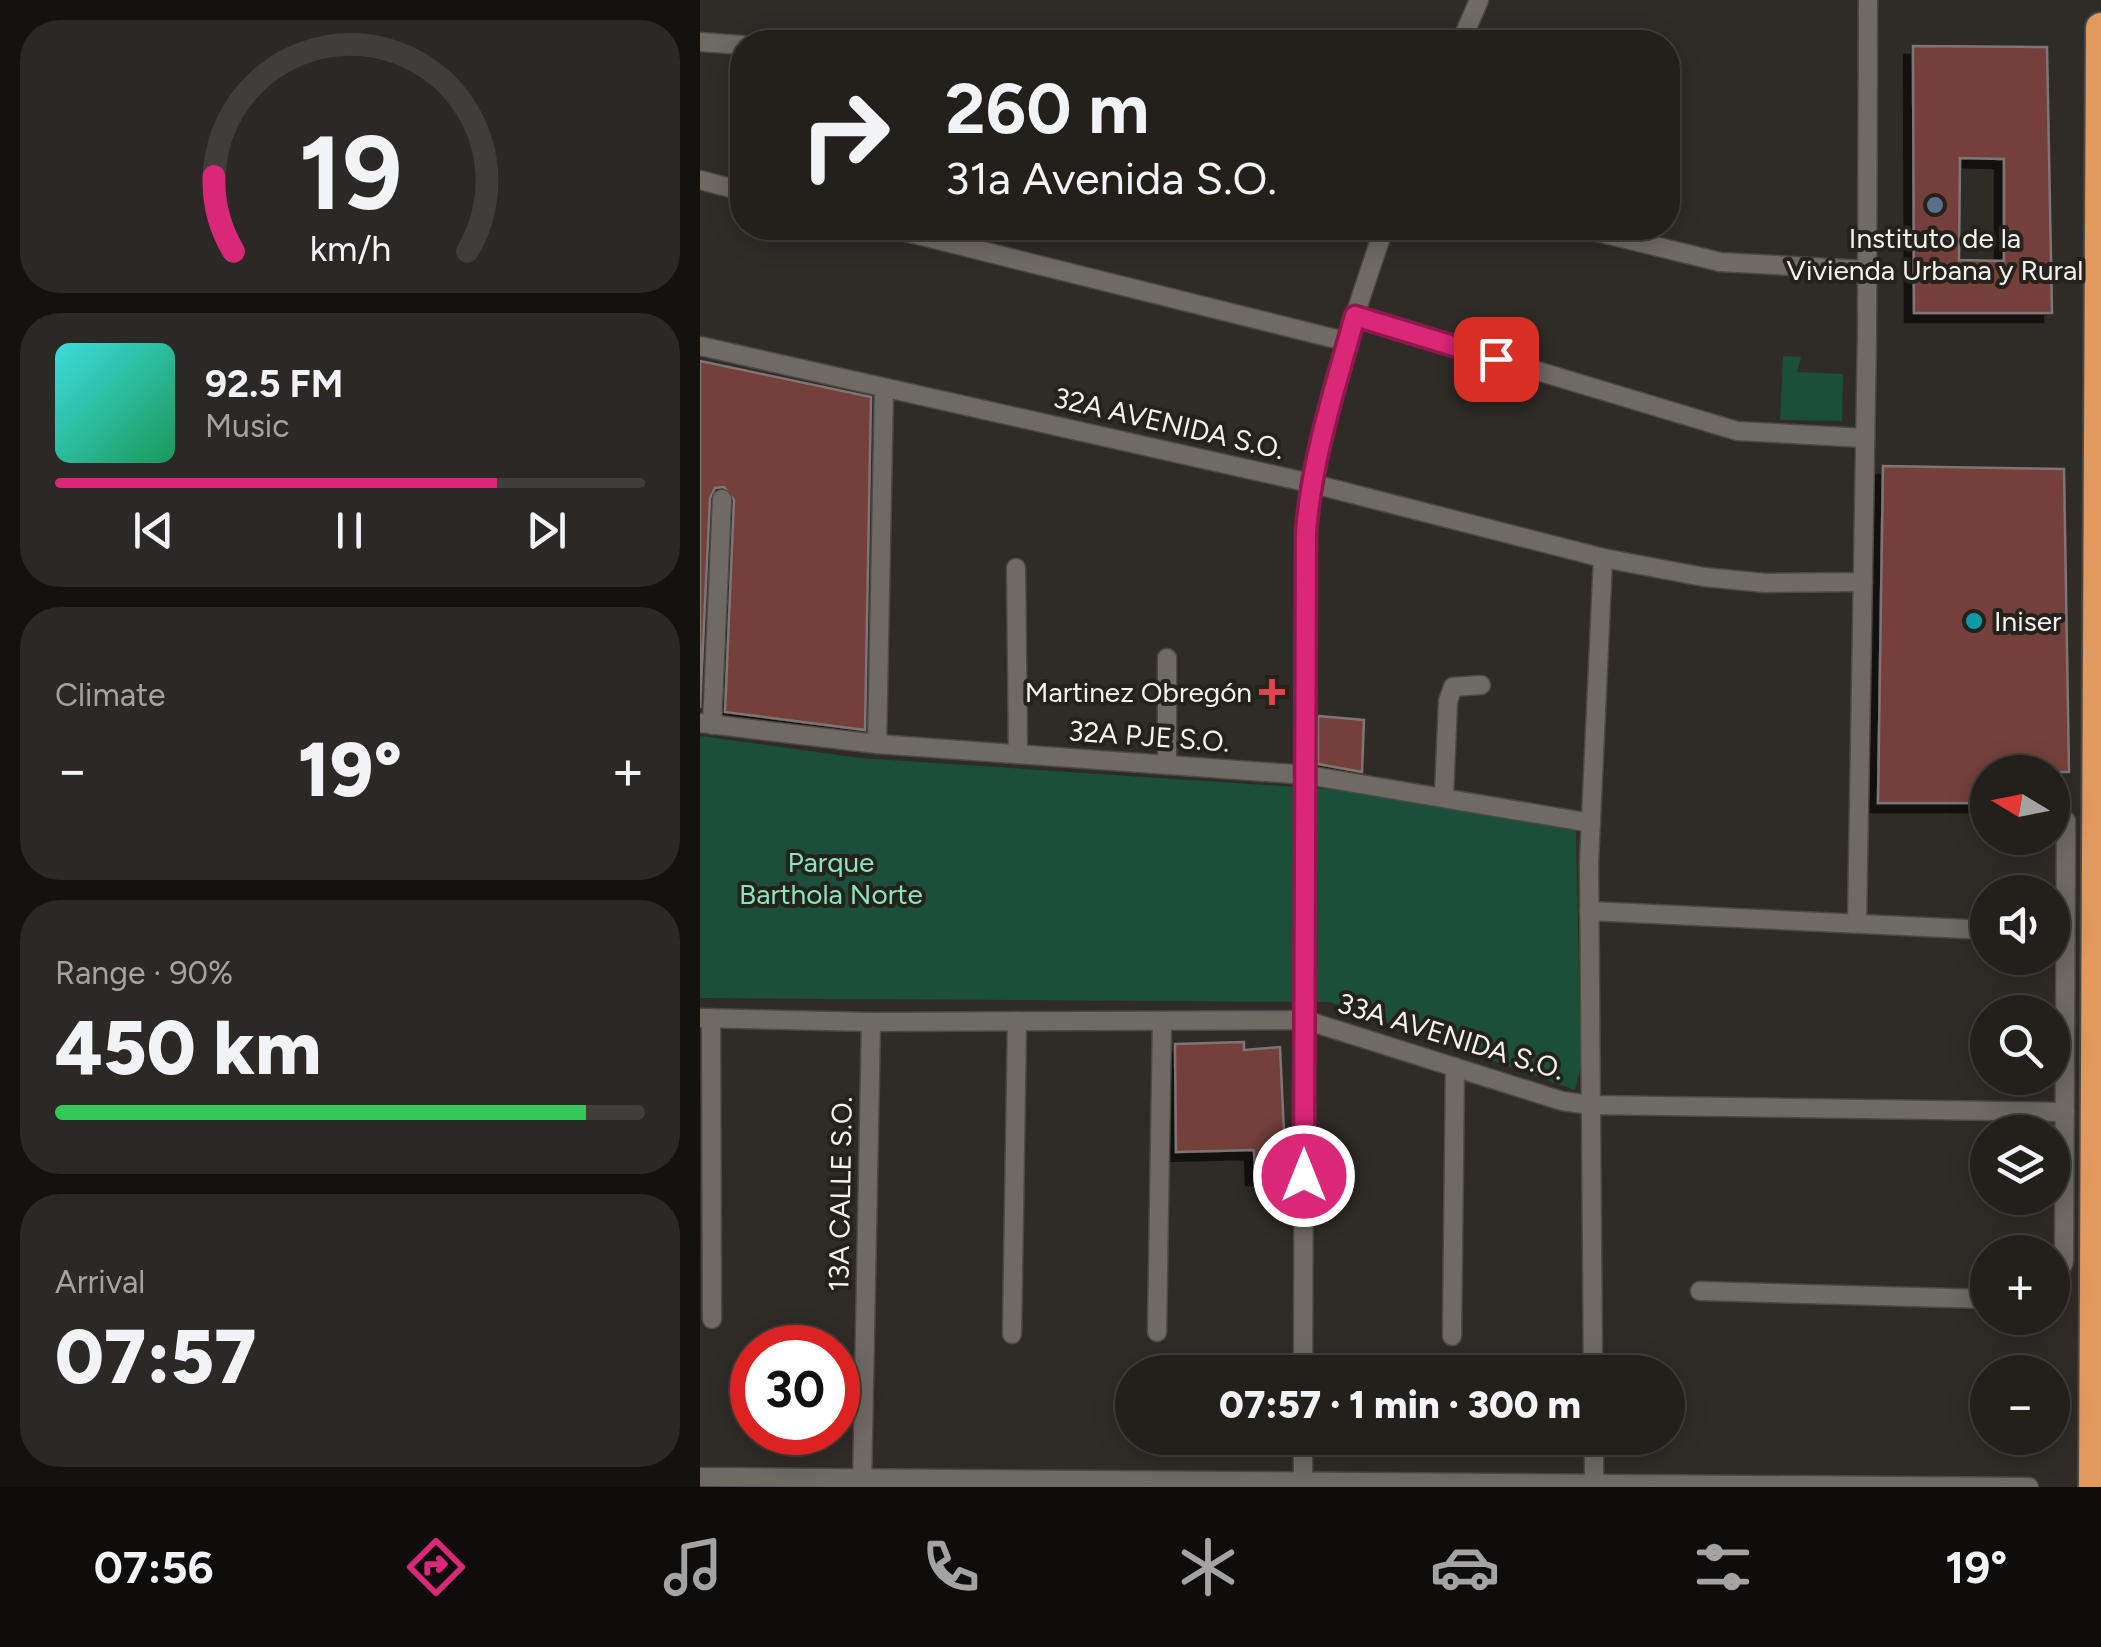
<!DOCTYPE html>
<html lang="en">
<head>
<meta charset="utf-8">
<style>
	body { margin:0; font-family:Figtree,sans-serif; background:#2b2825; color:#f1f3f6; height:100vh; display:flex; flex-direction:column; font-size:38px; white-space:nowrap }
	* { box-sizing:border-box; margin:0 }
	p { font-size:32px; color:#a3a3a3 }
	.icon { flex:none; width:55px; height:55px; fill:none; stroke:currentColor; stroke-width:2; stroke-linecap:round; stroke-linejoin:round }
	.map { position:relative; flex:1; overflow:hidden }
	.panel { display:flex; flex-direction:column; gap:20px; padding:20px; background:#13120f; width:700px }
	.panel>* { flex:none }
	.guide { position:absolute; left:30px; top:30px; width:950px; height:210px; border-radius:40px; box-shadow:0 5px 25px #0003,0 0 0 2px #403e3b; background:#23201c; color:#f1f3f6; overflow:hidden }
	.needle { width:65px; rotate:280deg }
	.buttons { position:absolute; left:1270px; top:755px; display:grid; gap:20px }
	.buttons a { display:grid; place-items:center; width:100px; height:100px; border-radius:50%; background:#23201c; box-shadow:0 5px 25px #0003,0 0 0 2px #403e3b; font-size:50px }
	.speed { position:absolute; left:30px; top:1325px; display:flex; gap:20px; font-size:50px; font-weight:700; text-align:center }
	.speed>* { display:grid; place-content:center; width:130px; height:130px; border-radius:50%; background:#23201c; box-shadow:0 5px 25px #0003,0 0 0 2px #403e3b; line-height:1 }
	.speed .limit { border:15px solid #d22; background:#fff; color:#111 }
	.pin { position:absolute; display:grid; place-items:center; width:85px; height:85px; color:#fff; margin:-42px; border-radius:20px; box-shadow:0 5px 15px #0006 }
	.me { position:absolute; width:110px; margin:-55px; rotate:0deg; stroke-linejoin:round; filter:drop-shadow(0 0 8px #0008) }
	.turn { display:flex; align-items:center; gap:35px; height:210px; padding:0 50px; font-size:45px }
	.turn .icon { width:130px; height:130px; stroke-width:2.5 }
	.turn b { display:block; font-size:70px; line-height:85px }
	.big { font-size:75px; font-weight:800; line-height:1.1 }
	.panel .tile { flex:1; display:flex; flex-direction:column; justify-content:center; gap:15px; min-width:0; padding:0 35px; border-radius:40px; background:#2b2825 }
	.panel .dial { align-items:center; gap:0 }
	.dial svg { height:260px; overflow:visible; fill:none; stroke:#403e3b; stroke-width:7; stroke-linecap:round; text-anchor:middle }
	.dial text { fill:#f1f3f6; stroke:none }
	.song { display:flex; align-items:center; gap:30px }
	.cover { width:120px; height:120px; border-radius:15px; background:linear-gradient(135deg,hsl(180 70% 55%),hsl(150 70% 35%)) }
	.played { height:10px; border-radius:5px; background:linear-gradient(90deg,#db2777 75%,#403e3b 75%) }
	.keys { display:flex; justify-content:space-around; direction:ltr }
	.heat { display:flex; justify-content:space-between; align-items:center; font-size:55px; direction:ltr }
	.charge { height:15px; border-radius:8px; background:linear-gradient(90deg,#34c759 90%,#403e3b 0) }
	.trip { position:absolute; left:415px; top:1355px; width:570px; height:100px; border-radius:50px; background:#23201c; box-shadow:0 5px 25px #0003,0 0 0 2px #403e3b; font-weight:800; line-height:100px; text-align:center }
	.tab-bar { display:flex; height:160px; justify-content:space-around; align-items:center; background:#0e0d0b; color:#a3a3a3 }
	.tab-bar .icon { width:70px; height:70px }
	.tab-bar .on { color:#db2777 }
	.tab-bar b { font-size:45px; color:#f1f3f6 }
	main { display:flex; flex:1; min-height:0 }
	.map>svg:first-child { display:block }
	.green { fill:#1b4f3a }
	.building { fill:#743f3a; stroke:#7f7574; stroke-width:2.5; fill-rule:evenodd; filter:url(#shadow) }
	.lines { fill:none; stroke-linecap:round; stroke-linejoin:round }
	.street-casing { stroke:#4c4945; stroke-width:21 }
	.highway-casing { stroke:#4c4945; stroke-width:34 }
	.street { stroke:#6f6a63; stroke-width:18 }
	.highway { stroke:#e2995e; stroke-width:30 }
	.route-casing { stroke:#8e194d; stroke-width:25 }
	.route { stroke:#db2777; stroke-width:18 }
	.service-dot { fill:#5c6f8a; stroke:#25221c; stroke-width:4 }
	.culture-dot { fill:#0f9aa8; stroke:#25221c; stroke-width:4 }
	.health-dot { fill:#e0444e; stroke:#25221c; stroke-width:4 }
	.labels { text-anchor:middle; stroke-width:8; stroke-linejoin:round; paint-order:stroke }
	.poi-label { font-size:28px; fill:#f5f2ee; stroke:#25221c }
	.street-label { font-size:28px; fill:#f5f2ee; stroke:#25221c }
	.park-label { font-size:28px; fill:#8ae4bc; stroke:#25221c }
</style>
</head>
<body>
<main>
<section class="panel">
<div class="tile dial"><svg viewBox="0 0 100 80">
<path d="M14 69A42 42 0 1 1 86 69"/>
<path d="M14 69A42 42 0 0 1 8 46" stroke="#db2777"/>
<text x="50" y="56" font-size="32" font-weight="700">19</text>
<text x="50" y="72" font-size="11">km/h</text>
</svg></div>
<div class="tile">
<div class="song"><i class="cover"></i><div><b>92.5 FM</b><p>Music</p></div></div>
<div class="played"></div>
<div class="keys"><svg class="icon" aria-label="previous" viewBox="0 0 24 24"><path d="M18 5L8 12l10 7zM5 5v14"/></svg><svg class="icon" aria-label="pause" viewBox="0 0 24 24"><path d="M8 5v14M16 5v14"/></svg><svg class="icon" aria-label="next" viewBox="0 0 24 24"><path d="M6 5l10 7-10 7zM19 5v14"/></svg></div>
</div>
<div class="tile"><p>Climate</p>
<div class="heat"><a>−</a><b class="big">19°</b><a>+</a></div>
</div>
<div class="tile"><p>Range · 90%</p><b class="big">450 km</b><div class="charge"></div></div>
<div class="tile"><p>Arrival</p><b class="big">07:57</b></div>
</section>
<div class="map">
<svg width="1401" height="1487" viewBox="0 0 1401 1487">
	<defs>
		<filter id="shadow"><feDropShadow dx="-9" dy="9" stdDeviation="0" flood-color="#0009"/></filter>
	</defs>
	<rect width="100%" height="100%" fill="#2f2b26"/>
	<g class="green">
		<path d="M1083,356l18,1 -4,15 46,2 -1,47 -62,-1z"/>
		<path d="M0,736l160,22 496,33 220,40 5,234 -6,25 -245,-88 -630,-4z"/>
	</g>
	<g class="building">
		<path d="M1213,46l134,1 5,266h-138zM1260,158l44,1v102l-45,-1z"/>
		<path d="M0,361l171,36 -6,333 -140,-18 9,-212 -10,-13 -9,1 -5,10 -10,210z"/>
		<path d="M1183,466l181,3 5,303h-81v31h-110z"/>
		<path d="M618,716l46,4 -2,52 -44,-8z"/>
		<path d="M544,1042v8l36,-3 6,128 -31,1 -1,-26 -78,2 -1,-108z"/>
	</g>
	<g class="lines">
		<defs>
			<g id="street">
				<path d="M0,42l42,3"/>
				<path d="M761,42l18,-42"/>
				<path d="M0,180l42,11"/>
				<path d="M190,228l458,114"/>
				<path d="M881,228l139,34 146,8"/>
				<path d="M655,316l382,115 128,7"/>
				<path d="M0,346l610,137 293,75 101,19 61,6 98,-1"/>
				<path d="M316,568l2,186"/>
				<path d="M467,658v107"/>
				<path d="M0,723l177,21 430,31 284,48"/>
				<path d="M12,725l10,-226"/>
				<path d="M177,744l7,-356"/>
				<path d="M744,795l4,-94 5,-14 28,-2"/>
				<path d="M889,911l399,19"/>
				<path d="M1157,922l10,-588 1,-334"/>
				<path d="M0,1018l171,4 434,-2 257,81 29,4 474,7"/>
				<path d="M11,1018l1,301"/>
				<path d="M1000,1291l288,8"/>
				<path d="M1352,1292l12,-31 2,-440"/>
				<path d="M457,1332l5,-311"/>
				<path d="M312,1334l5,-313"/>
				<path d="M752,1336l3,-269"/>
				<path d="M603,1372l3,-840c8,-104 45,-205 78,-304"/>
				<path d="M893,1372l-4,-509 14,-305"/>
				<path d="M894,1438v49"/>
				<path d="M0,1477l1329,10"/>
				<path d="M162,1487l9,-465"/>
				<path d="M603,1487v-49"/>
			</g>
			<path id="highway" d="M1394,1487l7,-1459"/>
		</defs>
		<use href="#street" class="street-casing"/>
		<use href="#highway" class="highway-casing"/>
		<use href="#street" class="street"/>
		<use href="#highway" class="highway"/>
	</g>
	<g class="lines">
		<defs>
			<path id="route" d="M604,1176l2,-644c6,-75 29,-144 49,-216l141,43"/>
		</defs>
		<use href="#route" class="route-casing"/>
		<use href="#route" class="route"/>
	</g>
	<circle class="service-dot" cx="1235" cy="205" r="10"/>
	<circle class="culture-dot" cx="1274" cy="621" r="10"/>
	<path class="health-dot" d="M567 677h10v10h10v10h-10v10h-10v-10h-10v-10h10z"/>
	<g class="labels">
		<g class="poi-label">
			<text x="1235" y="248">Instituto de la<tspan x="1235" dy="32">Vivienda Urbana y Rural</tspan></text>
			<text x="1294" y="631" text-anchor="start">Iniser</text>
			<text x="552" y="702" text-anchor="end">Martinez Obregón</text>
		</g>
		<g class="street-label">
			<text transform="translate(469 423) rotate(13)" y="10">32A AVENIDA S.O.</text>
			<text transform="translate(449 736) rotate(4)" y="10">32A PJE S.O.</text>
			<text transform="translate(751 1036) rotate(17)" y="10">33A AVENIDA S.O.</text>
			<text transform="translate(140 1194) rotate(-89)" y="10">13A CALLE S.O.</text>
		</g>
		<g class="park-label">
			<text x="131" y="872">Parque<tspan x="131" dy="32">Barthola Norte</tspan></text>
		</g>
	</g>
</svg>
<div class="buttons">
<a><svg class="needle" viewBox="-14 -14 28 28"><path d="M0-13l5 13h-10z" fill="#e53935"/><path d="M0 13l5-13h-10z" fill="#a3a3a3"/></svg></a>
<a><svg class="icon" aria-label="sound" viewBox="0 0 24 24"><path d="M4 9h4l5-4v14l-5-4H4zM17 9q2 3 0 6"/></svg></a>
<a><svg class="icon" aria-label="search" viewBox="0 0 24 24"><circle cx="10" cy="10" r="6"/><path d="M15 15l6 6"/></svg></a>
<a><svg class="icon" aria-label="layers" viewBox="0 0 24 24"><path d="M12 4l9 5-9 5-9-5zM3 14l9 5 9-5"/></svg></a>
<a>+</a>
<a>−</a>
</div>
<div class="speed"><div class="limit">30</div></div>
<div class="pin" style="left:796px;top:359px;background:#d93025"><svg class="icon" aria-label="arrive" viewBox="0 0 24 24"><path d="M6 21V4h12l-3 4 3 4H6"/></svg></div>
<svg class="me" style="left:604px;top:1176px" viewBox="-20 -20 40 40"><circle r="17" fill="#db2777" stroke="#fff" stroke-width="3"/><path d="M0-11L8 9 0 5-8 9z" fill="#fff"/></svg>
<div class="trip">07:57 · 1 min · 300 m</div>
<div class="guide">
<div class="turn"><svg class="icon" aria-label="right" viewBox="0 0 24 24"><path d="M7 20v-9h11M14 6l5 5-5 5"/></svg><div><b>260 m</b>31a Avenida S.O.</div></div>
</div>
</div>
</main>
<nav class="tab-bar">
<b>07:56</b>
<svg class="icon on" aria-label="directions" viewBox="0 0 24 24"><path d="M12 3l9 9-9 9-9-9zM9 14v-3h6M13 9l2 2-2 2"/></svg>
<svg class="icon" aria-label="music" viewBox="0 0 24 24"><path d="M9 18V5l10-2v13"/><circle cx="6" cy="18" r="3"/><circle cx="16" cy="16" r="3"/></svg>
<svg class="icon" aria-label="phone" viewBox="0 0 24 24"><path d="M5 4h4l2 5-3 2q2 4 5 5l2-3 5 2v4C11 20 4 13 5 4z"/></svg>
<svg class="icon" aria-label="climate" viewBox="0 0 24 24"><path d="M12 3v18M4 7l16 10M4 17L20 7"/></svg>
<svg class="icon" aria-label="car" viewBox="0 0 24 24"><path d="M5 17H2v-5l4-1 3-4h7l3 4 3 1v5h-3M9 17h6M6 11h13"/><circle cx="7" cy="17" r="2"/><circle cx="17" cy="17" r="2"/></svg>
<svg class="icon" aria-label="filters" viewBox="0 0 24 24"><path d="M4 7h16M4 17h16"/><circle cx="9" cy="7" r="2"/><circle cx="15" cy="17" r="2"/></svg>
<b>19°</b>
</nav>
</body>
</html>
